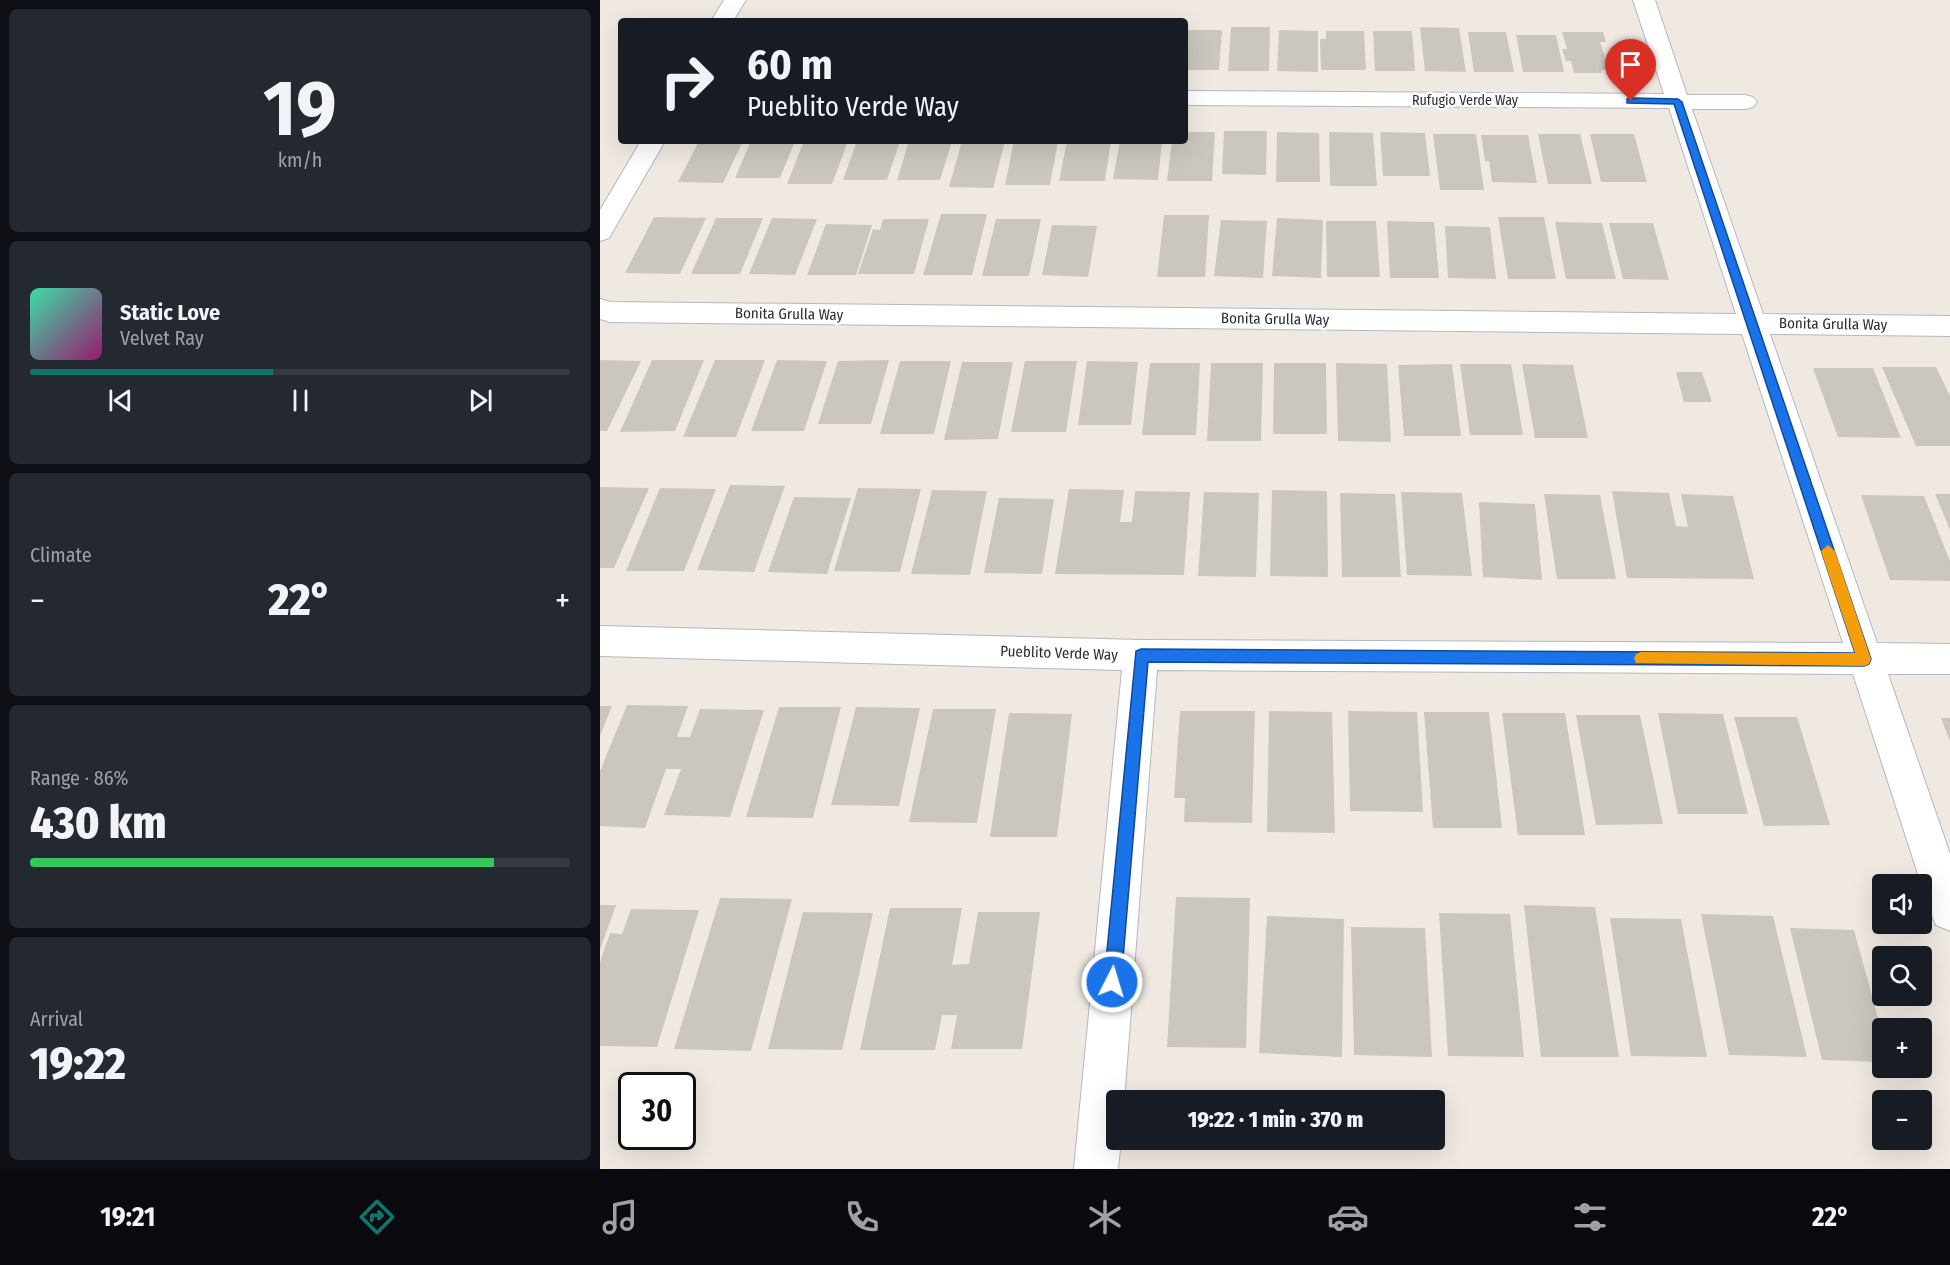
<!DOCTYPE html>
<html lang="en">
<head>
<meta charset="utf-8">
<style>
	body { margin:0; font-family:"Fira Sans Condensed",sans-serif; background:#242831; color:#f1f3f6; height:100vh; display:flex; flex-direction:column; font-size:22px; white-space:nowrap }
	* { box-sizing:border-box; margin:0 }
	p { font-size:20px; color:#9ea1a6 }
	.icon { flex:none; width:33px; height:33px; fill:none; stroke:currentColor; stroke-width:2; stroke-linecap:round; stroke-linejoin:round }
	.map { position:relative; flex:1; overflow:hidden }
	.drawer { display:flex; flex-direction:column; gap:9px; padding:9px; background:#0d0f14; width:600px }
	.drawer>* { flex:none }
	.hud { position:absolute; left:18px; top:18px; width:570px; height:126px; border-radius:6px; box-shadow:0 6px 24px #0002; background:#171b24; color:#f1f3f6; overflow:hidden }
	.tools { position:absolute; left:1272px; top:874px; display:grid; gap:12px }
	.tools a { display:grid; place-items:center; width:60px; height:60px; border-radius:6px; background:#171b24; box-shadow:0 6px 24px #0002; font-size:30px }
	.speed { position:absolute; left:18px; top:1072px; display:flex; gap:12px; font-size:30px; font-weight:700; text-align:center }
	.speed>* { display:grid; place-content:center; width:78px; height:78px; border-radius:50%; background:#171b24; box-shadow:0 6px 24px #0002; line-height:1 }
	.speed .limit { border:3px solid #111; border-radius:9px; background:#fff; color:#111 }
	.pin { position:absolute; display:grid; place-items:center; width:51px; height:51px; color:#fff; margin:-62px -26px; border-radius:50% 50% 50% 0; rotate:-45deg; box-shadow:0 0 6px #0007 }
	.pin .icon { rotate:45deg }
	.me { position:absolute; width:66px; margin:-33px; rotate:5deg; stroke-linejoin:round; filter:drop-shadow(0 0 4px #0008) }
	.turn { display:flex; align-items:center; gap:21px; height:126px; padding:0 30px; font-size:27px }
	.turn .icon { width:78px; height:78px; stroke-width:2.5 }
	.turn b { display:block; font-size:42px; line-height:51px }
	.big { font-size:45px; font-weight:800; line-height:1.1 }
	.drawer .tile { flex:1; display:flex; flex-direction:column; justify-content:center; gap:9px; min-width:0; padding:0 21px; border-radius:9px; background:#242831 }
	.drawer .dial { align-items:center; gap:0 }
	.dial b { font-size:78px; line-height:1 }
	.song { display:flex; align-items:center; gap:18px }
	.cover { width:72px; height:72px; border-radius:9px; background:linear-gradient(135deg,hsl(160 70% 55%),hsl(320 70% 35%)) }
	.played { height:6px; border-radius:3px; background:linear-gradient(90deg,#0f766e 45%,#363941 45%) }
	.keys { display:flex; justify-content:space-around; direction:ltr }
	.heat { display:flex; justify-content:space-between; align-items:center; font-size:33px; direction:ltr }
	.charge { height:9px; border-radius:4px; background:linear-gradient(90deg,#34c759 86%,#363941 0) }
	.trip { position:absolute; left:506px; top:1090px; width:339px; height:60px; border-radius:6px; background:#171b24; box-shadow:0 6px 24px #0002; font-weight:800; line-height:60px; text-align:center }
	.tab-bar { display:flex; height:96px; justify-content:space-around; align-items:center; background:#090b0e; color:#9ea1a6 }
	.tab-bar .icon { width:42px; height:42px }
	.tab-bar .current { color:#0f766e }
	.tab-bar b { font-size:27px; color:#f1f3f6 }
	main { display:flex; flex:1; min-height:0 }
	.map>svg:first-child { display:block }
	.building { fill:#cbc7bf }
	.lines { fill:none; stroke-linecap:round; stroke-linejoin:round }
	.minor-casing { stroke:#b4b7c1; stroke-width:2 }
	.minor { fill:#fff; fill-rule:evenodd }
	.route { fill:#1a73e8; stroke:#114b97; stroke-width:1.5 }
	.slow { fill:#f59e0b }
	.labels { text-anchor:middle; stroke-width:5; stroke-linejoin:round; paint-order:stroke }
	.far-street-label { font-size:14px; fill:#2e2e2e; stroke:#fff }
	.street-label { font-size:15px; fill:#2e2e2e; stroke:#fff }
</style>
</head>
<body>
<main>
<section class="drawer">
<div class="tile dial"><b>19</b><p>km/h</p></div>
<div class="tile">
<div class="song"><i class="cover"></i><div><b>Static Love</b><p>Velvet Ray</p></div></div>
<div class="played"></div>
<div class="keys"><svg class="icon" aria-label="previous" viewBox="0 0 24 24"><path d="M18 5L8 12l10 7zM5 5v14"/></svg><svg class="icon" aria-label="pause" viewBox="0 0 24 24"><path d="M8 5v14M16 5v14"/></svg><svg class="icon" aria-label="next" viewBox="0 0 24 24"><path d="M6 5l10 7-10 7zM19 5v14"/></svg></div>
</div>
<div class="tile"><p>Climate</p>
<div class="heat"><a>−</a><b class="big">22°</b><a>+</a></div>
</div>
<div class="tile"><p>Range · 86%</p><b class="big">430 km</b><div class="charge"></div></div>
<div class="tile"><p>Arrival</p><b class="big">19:22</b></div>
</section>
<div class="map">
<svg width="1350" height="1169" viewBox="0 0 1350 1169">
	<rect width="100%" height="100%" fill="#efe9e1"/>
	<g class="building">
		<path d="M631,27h39l-1,44h-41z"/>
		<path d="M820,27l39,1 7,44 -41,-1z"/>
		<path d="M585,30h37l-3,40h-34z"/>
		<path d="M679,30l39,1v41l-41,-1z"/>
		<path d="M726,31h38l2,39h-45l-1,-31h6z"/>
		<path d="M773,31h39l3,40h-40z"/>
		<path d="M868,32h38l8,40h-40z"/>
		<path d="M962,32h41l3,10h-6l9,28h-8l1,3h-28l-3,-12h-5l-4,-12h5z"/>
		<path d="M916,35h40l8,37h-41z"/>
		<path d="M624,131h43l-1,44 -44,-1z"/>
		<path d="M585,132h30l-3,49h-45l5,-40h13z"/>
		<path d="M677,132l42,1 1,49h-44z"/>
		<path d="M729,132l44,1 4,53h-47z"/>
		<path d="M780,132l45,1 5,43h-47z"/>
		<path d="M833,134h43l8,56h-44z"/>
		<path d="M938,134h42l12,50h-44z"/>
		<path d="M990,134h44l13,48h-46z"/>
		<path d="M881,135h47l9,48 -45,-1 -3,-21h-4z"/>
		<path d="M99,141h44l-20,42 -45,-1z"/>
		<path d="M151,141h44l-15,37h-45z"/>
		<path d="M204,141h44l-16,43h-45z"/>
		<path d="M257,141h43l-13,39h-44z"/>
		<path d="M309,141h43l-12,39h-43z"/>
		<path d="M362,141h43l-12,47 -44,-1z"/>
		<path d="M414,141h44l-8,44h-45z"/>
		<path d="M467,141h44l-6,40h-46z"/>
		<path d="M520,141h42l-4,39 -45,-1z"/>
		<path d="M341,214h46l-15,61h-49z"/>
		<path d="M564,215h45l-4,62h-48z"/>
		<path d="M54,217l52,1 -26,56 -55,-1z"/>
		<path d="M898,217h46l12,62h-48z"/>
		<path d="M116,218h47l-23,56h-49z"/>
		<path d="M172,218l45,1 -22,56 -46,-1z"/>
		<path d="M677,218l46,2 -2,58 -49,-2z"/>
		<path d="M283,219h46l-15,55h-56l15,-45 7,1z"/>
		<path d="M396,219h45l-12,57h-47z"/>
		<path d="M621,220l46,1 -4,57 -49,-2z"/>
		<path d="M726,221h50l4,56h-53z"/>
		<path d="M787,221l47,1 5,56h-49z"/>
		<path d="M955,222l47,1 14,56h-50z"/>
		<path d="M1009,223h44l16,57 -46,-1z"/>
		<path d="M226,224l46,1 -16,50h-49z"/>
		<path d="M452,225l45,1 -9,51 -46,-2z"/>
		<path d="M845,226l45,1 6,52 -48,-1z"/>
		<path d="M0,360l41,1 -34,70h-7z"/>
		<path d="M52,360h52l-29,71 -55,1z"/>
		<path d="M115,360h50l-29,77h-53z"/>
		<path d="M177,360l50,1 -23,70h-53z"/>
		<path d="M289,360l-18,64h-53l20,-63z"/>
		<path d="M300,361h51l-17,73h-54z"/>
		<path d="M425,361h52l-11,71h-55z"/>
		<path d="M487,361l51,1 -7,63h-53z"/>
		<path d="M362,362h51l-15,77 -54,1z"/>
		<path d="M550,363h50l-4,72h-54z"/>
		<path d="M611,363h52l-2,78h-54z"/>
		<path d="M674,363h52l1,71h-54z"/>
		<path d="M736,363l51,1 4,78 -53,-1z"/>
		<path d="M852,364l9,72h-57l-6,-71z"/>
		<path d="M860,364h51l12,71h-53z"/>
		<path d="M922,364l51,1 15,73h-53z"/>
		<path d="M1282,367h54l14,29v50h-34z"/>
		<path d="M1213,368h60l28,70 -63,-1z"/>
		<path d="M1076,372h26l10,30h-28z"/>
		<path d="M130,485l55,1 -31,86 -57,-2z"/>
		<path d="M0,487l49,1 -35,80h-14z"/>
		<path d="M60,488l56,1 -32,82h-58z"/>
		<path d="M258,488l63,1 -21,83 -66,-1z"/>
		<path d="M469,489l55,1 -4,32h12l3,-31 55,1 -6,83 -129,-1z"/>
		<path d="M332,490l55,1 -17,84 -59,-1z"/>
		<path d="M672,490l55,1 1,86 -58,-1z"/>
		<path d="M1012,491l57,2 7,33 12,1 -7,-33 52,2 21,83 -127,-1z"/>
		<path d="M604,492l55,1 -3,84 -58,-1z"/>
		<path d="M801,492l61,1 10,83 -65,-1z"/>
		<path d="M740,493l55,1 6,83h-59z"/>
		<path d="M944,494l56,1 16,84h-59z"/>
		<path d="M1335,494h15v36z"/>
		<path d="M1261,495l63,1 26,65v20l-60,-1z"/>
		<path d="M194,497l57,1 -24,76 -59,-2z"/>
		<path d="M399,498l55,1 -12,75 -58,-1z"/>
		<path d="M879,502l56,2 7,76 -59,-3z"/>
		<path d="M27,705l61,1 -11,31h13l10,-28 64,1 -34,107 -66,-2 17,-46h-15l-21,59 -45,-2v-55z"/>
		<path d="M0,706h12l-12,30z"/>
		<path d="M179,707h62l-28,111 -67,-1z"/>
		<path d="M256,707l64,1 -21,98 -68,-1z"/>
		<path d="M333,709h63l-19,114 -68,-1z"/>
		<path d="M580,711h75l-3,112 -68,-1 1,-24h-11z"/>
		<path d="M669,711l63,1 3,121 -68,-1z"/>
		<path d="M748,711l69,1 6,100 -73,-1z"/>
		<path d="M824,712h65l13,116h-69z"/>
		<path d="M409,713l63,1 -15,123h-67z"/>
		<path d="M902,713h63l20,122h-67z"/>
		<path d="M1058,713l65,1 25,100h-70z"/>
		<path d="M976,715h64l23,109 -67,1z"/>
		<path d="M1134,717h63l33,108 -66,1z"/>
		<path d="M1341,718h9v23z"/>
		<path d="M576,897l74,1 -4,150 -79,-1z"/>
		<path d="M120,898l72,1 -41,152 -77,-2z"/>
		<path d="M0,905h16l-16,45z"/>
		<path d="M924,905l71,2 24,150h-78z"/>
		<path d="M290,908h72l-10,57 17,-1 9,-52h62l-18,137h-71l6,-34h-15l-7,35h-75z"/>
		<path d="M31,909l68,1 -42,137 -57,-1v-84l10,-29 12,1z"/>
		<path d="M203,912l70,1 -31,137 -74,-1z"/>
		<path d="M839,913l71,1 14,143 -76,-1z"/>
		<path d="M1101,914l72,2 34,141 -78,-2z"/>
		<path d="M667,916l77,3 -2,138 -83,-4z"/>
		<path d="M1010,918l71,1 26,138 -76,-1z"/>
		<path d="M751,927l74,1 7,129 -78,-2z"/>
		<path d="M1190,928l64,2 28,103v29l-60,-2z"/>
	</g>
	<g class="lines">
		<defs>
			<g id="minor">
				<path d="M124,0h22l-13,21h-22z"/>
				<path d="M1033,0h22l32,95h58l8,2 4,5 -4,5 -8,2h-53l71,205 187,2v20l-180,-2 107,309 73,1v30h-62l62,180v77l-14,-6 -6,-14 -77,-237 -696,-4 -33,431h-8v39h5l-3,29h-44l48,-499 -522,-14v-30l541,14 702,3 -101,-309 -1132,-12 -10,-3v-20l10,3 1126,12 -67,-206 -484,-3v-14l479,3z"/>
				<path d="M41,141h24l-56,97 -9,3v-31z"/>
			</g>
		</defs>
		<use href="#minor" class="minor-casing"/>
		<use href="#minor" class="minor"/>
	</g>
	<path class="route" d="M1031,98l47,1 4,3 189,557 -2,5 -5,2 -716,-4 -27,320 -3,6 -6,3 -6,-3 -2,-6 32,-331 5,-2 714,4 -181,-549 -47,-1v-4z"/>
	<path class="slow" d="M1228,545l7,6 36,108 -2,5 -5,2 -228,-3 -2,-5 2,-4 5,-2 214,1 -34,-102z"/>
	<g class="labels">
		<g class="far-street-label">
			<text x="865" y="105">Rufugio Verde Way</text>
		</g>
		<g class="street-label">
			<text transform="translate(189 314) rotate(1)" y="5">Bonita Grulla Way</text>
			<text transform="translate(675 319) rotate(1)" y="5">Bonita Grulla Way</text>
			<text transform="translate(1233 324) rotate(1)" y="5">Bonita Grulla Way</text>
			<text transform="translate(459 653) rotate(2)" y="5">Pueblito Verde Way</text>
		</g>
	</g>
</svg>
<div class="tools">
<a><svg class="icon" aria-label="sound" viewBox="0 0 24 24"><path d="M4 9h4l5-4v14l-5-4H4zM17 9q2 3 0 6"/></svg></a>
<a><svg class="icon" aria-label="search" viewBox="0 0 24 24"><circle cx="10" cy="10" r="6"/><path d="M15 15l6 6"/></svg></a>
<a>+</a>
<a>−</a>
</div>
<div class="speed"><div class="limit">30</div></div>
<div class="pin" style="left:1031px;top:101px;background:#d93025"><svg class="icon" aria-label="arrive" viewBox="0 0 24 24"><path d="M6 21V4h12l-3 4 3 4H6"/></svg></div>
<svg class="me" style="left:512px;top:982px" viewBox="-20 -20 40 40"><circle r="17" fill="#1a73e8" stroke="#fff" stroke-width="3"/><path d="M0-11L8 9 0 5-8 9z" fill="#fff"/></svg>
<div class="trip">19:22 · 1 min · 370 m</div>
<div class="hud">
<div class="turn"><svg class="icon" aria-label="right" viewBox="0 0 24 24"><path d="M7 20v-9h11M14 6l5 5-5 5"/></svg><div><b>60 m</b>Pueblito Verde Way</div></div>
</div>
</div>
</main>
<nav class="tab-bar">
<b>19:21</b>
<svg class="icon current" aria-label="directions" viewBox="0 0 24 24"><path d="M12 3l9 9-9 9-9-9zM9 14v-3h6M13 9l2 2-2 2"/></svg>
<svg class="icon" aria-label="music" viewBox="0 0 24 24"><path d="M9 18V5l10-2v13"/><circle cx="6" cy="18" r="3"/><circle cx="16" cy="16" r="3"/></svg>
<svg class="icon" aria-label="phone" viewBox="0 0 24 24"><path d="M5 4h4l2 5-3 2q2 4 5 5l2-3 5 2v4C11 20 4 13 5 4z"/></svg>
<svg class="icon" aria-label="climate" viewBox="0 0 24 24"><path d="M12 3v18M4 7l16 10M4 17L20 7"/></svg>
<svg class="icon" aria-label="car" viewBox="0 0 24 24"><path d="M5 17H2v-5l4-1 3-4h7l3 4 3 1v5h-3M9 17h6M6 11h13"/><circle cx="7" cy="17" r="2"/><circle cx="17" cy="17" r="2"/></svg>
<svg class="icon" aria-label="filters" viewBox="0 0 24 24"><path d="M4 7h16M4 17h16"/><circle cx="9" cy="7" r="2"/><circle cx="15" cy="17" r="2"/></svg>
<b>22°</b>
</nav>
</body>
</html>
